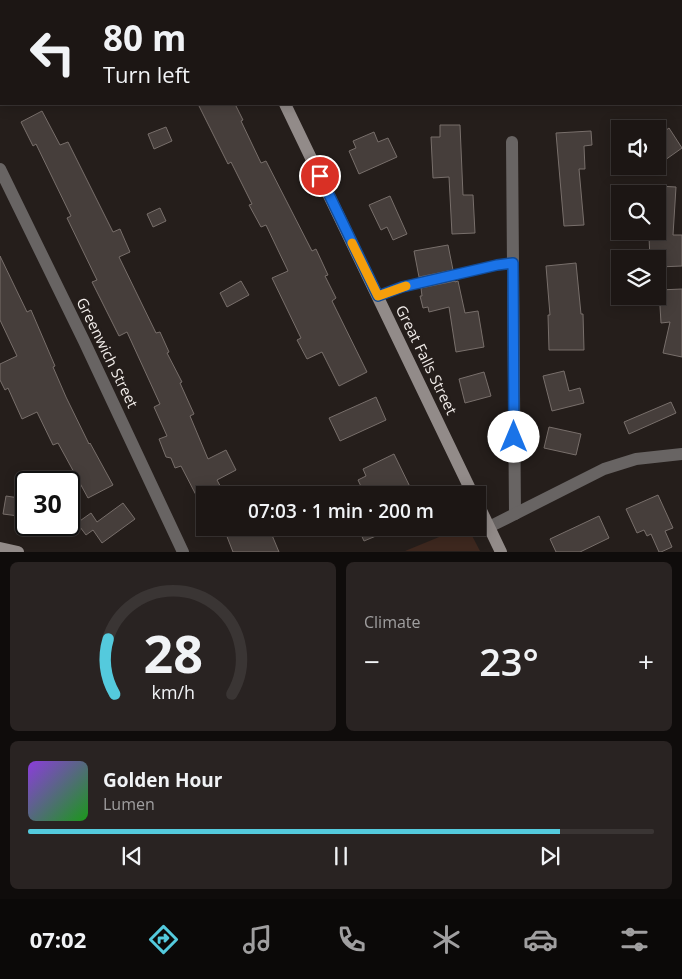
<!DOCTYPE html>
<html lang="en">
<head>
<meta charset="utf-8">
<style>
	body { margin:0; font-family:"Open Sans",sans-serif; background:#292322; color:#f1f3f6; height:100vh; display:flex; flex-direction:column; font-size:19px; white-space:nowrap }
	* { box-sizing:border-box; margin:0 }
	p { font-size:16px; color:#a09fa0 }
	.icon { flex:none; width:28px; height:28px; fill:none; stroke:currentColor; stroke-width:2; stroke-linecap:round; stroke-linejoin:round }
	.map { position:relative; height:552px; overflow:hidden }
	.details { display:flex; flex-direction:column; gap:10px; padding:10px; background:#0f0c0b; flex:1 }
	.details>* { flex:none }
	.banner { position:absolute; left:0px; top:0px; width:682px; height:105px; box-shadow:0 2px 12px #0003,0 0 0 1px #3a3534; background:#1c1614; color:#f1f3f6; overflow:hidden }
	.controls { position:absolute; left:611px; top:120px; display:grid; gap:10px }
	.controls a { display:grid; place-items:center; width:55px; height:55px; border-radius:0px; background:#1c1614; box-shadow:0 2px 12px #0003,0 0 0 1px #3a3534; font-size:25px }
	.speed { position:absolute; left:15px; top:471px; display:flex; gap:10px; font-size:25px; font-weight:700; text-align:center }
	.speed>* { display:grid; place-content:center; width:65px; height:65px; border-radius:50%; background:#1c1614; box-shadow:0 2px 12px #0003,0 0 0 1px #3a3534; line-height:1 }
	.speed .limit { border:2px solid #111; border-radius:8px; background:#fff; color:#111 }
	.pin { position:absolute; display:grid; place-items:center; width:42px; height:42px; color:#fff; margin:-21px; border:2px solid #fff; border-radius:50%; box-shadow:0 1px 5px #0007 }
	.me { position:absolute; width:55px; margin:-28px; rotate:0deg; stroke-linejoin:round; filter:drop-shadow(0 0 4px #0008) }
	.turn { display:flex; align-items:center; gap:18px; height:105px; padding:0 20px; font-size:22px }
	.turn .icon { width:65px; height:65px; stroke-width:2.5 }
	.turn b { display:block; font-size:35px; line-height:42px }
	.big { font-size:38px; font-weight:600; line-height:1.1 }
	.details .tile { flex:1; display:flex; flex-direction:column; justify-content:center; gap:8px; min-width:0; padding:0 18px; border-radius:8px; background:#292322 }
	.details .dial { align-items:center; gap:0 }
	.dial svg { height:130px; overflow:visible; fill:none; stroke:#3a3534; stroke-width:7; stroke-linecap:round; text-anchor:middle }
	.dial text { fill:#f1f3f6; stroke:none }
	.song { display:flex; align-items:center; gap:15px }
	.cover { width:60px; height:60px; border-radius:8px; background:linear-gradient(135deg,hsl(270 70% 55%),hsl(120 70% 35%)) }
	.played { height:5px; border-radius:2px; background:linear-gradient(90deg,#54cadd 85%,#3a3534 85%) }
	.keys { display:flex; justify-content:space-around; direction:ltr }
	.heat { display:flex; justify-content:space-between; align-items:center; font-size:28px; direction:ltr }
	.details .tiles { flex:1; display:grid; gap:10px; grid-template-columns:1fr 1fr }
	.tile:last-child { grid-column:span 2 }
	.trip { position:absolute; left:196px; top:486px; width:290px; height:50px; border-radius:0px; background:#1c1614; box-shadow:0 2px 12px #0003,0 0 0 1px #3a3534; font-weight:600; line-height:50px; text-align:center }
	.tabs { display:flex; height:80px; justify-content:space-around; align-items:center; background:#0b0908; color:#a09fa0 }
	.tabs .icon { width:35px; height:35px }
	.tabs .on { color:#54cadd }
	.tabs b { font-size:22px; color:#f1f3f6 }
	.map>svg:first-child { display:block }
	.green { fill:#3e281f }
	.building { fill:#463e3b; stroke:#786f6b }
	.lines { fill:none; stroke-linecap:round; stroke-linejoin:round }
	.lane { stroke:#686463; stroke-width:8 }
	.street { stroke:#686463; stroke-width:12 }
	.secondary { stroke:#928b89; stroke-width:12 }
	.route-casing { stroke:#114b97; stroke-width:12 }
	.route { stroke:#1a73e8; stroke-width:9 }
	.slow { stroke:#f59e0b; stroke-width:9 }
	.labels { text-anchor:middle; stroke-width:5; stroke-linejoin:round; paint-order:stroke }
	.street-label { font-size:15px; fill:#f3eeeb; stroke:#251e1b }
</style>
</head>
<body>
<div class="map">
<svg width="682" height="552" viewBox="0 0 682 552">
	<rect width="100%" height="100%" fill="#251e1b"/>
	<path class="green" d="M461,528h7l12,23h-75z"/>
	<g class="building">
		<path d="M198,104h37l8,16 -2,1 20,42 5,-2 46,90 4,-2 12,26 -3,1 11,22 -4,3 35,71 -28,14 -17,-34 -15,7 -10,-19 4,-2 -29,-60 16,-7 -22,-46 -5,2 -12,-22 3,-1 -21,-42 -3,2z"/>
		<path d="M42,111l18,34 8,-3 45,90 7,-3 10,23 -11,5 37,76 4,-1 9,20 -2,1 15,29 -2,1 14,31 -4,2 18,43 18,-9 10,20 -19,10 8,15h-29l-15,-29 -6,2 -4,-10 -5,-1 -7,-18 8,-3 -13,-29 6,-3 -33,-72 -8,4 -27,-54 5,-2 -30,-62 4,-2 -35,-72 -3,2 -12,-24z"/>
		<path d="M440,125h20l3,70h10l2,38 -23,1 -3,-57 -16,1 -2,-41h9z"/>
		<path d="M166,127l6,14 -18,8 -6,-15z"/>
		<path d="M669,128l13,20 -24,17v-29z"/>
		<path d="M591,131l1,14 -8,1 1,23h-6l5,56 -20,1 -8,-93z"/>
		<path d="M374,132l4,10 10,-4 9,19 -38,17 -10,-23 7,-3 -3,-7z"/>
		<path d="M658,186l18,1 -3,48h9v31l-24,1v-8h-8l-1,-22 9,-1z"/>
		<path d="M390,196l17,38 -14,6 -6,-13 -6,3 -12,-25z"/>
		<path d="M160,208l6,13 -13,6 -6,-13z"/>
		<path d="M448,245l5,25 -34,7 -5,-26z"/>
		<path d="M0,256l27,56 4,-2 24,56 -2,1 13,30 23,47 1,-1 23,42 -25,13 -30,-55 -5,2 -16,-33 -15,7 -14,-31 -3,2 -5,-10v-16l17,-8 -17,-36z"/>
		<path d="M576,263l5,51h2l1,36h-35l-1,-35h2l-4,-49z"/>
		<path d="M241,281l8,14 -22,12 -7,-14z"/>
		<path d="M455,281v1l3,-1 7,32 13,-2 6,36 -28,5 -7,-45 -20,5 -1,-5 -5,1 -3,-12h2l-1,-8z"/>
		<path d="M682,289v68l-19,-4 7,-31 -9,1 -2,-33z"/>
		<path d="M564,371l5,20 11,-3 4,15 -32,8 -9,-35z"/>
		<path d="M484,372l7,24 -26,7 -6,-24z"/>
		<path d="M376,397l10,23 -46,21 -11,-23z"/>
		<path d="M671,402l5,11 -47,21 -5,-12z"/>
		<path d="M549,427l32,7 -5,21 -32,-7z"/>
		<path d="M394,454l20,41h-49l-7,-15 8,-4 -3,-7z"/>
		<path d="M658,495l15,33 -8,3 7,16 -11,5h-2l-8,-18 -4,2 -3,-6 -7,3 -11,-24z"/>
		<path d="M6,496l20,3v18l-23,-3z"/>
		<path d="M123,503l12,16 -33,24 -9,-13 -7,5 -9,-12 14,-10 6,9z"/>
		<path d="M599,516l10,22 -29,14h-24l-6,-13z"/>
		<path d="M241,528h28l10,24h-46l-7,-18z"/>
		<path d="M358,528h37l-31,13z"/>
	</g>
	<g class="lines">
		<path class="lane" d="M378,296l24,-9 95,-22 16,-2"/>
		<g class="street">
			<path d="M512,142l3,372"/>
			<path d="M0,169l84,172 99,211"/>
			<path d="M489,527l115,-58 32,-10 46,-5"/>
		</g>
		<g class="secondary">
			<path d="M235,0l1,1"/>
			<path d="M285,104l188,391"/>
			<path d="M478,504l23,48"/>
			<path d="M0,548l18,4"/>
		</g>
	</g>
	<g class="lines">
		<defs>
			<path id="route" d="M320,176l58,120 24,-9 95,-22 16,-2 1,174"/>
		</defs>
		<use href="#route" class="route-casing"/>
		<use href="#route" class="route"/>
		<path class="slow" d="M352,243l26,53 28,-10"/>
	</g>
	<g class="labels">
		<g class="street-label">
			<text transform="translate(107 353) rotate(64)" y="5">Greenwich Street</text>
			<text transform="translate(426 360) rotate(64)" y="5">Great Falls Street</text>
		</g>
	</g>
</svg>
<div class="controls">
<a><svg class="icon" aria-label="sound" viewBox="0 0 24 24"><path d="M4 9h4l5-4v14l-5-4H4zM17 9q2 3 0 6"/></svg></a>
<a><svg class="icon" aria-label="search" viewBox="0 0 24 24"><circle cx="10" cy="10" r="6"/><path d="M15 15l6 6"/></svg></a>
<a><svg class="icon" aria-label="layers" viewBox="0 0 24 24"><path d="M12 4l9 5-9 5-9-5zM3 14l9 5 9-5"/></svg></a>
</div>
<div class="speed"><div class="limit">30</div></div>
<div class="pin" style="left:320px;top:176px;background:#d93025"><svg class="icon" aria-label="arrive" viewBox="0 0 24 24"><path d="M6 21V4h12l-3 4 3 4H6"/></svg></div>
<svg class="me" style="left:514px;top:437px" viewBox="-20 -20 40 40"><circle r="19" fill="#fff"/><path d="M0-13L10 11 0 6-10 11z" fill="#1a73e8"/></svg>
<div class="trip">07:03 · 1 min · 200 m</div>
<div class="banner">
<div class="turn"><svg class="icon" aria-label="left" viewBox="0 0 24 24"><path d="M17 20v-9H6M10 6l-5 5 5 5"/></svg><div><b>80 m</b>Turn left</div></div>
</div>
</div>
<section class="details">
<div class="tiles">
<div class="tile dial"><svg viewBox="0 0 100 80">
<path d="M14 69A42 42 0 1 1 86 69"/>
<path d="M14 69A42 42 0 0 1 10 35" stroke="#54cadd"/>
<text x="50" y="56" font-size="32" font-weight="700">28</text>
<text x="50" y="72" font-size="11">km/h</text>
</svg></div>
<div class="tile"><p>Climate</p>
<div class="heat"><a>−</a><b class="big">23°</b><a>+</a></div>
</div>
<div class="tile">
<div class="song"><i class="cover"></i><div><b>Golden Hour</b><p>Lumen</p></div></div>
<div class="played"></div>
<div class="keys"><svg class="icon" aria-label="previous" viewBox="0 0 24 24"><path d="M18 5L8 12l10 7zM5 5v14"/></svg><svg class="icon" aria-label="pause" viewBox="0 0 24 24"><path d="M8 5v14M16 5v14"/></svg><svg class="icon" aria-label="next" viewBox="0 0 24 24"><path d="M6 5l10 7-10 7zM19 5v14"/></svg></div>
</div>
</div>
</section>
<nav class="tabs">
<b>07:02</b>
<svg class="icon on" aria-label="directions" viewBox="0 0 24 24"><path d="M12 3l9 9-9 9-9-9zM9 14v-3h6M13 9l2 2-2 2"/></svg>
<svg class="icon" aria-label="music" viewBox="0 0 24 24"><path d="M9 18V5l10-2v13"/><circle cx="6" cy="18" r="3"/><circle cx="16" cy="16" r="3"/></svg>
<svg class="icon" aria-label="phone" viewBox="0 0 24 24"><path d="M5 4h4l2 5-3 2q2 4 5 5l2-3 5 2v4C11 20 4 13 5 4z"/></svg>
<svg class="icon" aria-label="climate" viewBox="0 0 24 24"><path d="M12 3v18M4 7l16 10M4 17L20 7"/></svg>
<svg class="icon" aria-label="car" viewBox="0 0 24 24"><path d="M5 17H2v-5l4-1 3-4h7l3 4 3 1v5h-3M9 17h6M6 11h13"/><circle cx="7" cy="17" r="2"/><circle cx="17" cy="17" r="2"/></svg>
<svg class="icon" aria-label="filters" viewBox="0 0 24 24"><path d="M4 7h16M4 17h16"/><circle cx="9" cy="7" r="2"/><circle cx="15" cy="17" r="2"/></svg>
</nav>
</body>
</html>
